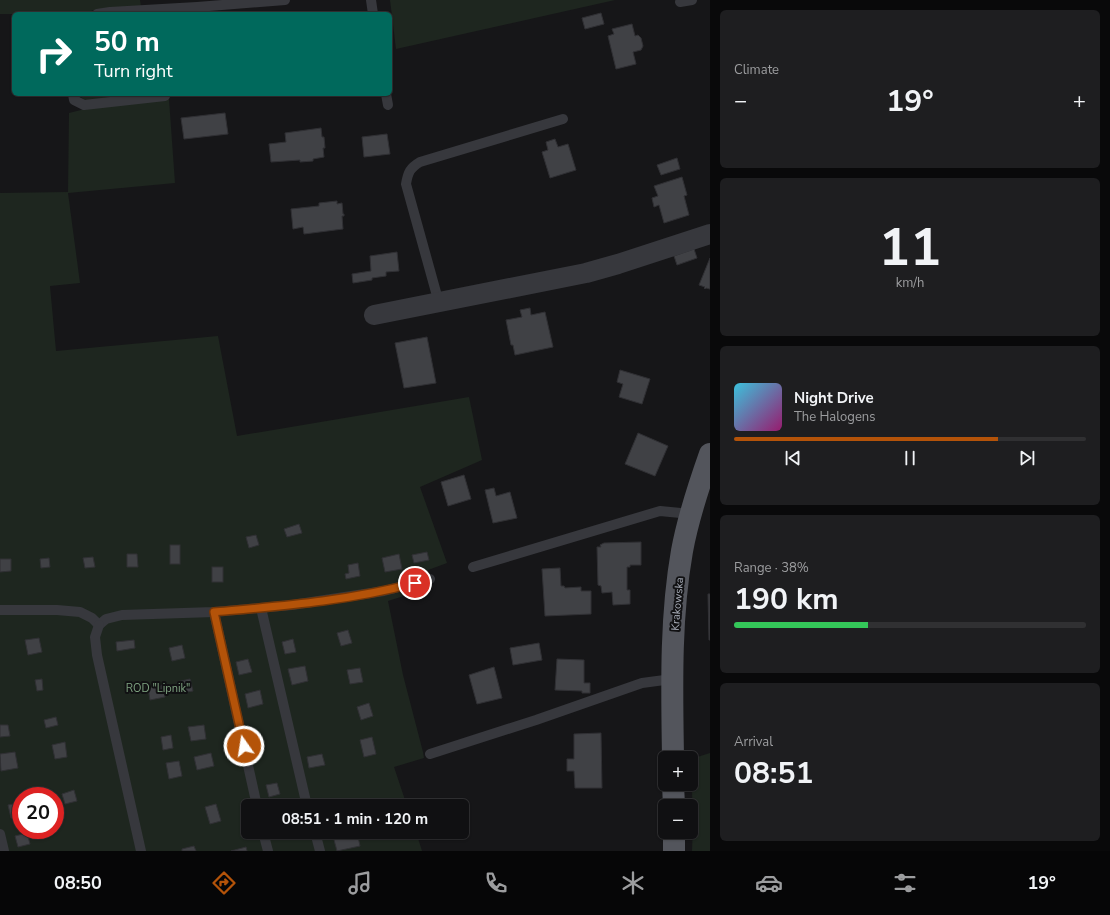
<!DOCTYPE html>
<html lang="en">
<head>
<meta charset="utf-8">
<style>
	body { margin:0; font-family:"Nunito Sans",sans-serif; background:#1e1e20; color:#f1f3f6; height:100vh; display:flex; flex-direction:column; font-size:15px; white-space:nowrap }
	* { box-sizing:border-box; margin:0 }
	p { font-size:13px; color:#9c9d9f }
	.icon { flex:none; width:22px; height:22px; fill:none; stroke:currentColor; stroke-width:2; stroke-linecap:round; stroke-linejoin:round }
	.map { position:relative; flex:1; overflow:hidden }
	.side { display:flex; flex-direction:column; gap:10px; padding:10px; background:#09090a; width:400px }
	.side>* { flex:none }
	.hud { position:absolute; left:12px; top:12px; width:380px; height:84px; border-radius:6px; box-shadow:0 1px 3px #0004,0 0 0 1px #303032; background:#00695c; color:#fff; overflow:hidden }
	.controls { position:absolute; left:658px; top:751px; display:grid; gap:8px }
	.controls a { display:grid; place-items:center; width:40px; height:40px; border-radius:6px; background:#101012; box-shadow:0 1px 3px #0004,0 0 0 1px #303032; font-size:20px }
	.speed { position:absolute; left:12px; top:787px; display:flex; gap:8px; font-size:20px; font-weight:700; text-align:center }
	.speed>* { display:grid; place-content:center; width:52px; height:52px; border-radius:50%; background:#101012; box-shadow:0 1px 3px #0004,0 0 0 1px #303032; line-height:1 }
	.speed .limit { border:6px solid #d22; background:#fff; color:#111 }
	.pin { position:absolute; display:grid; place-items:center; width:34px; height:34px; color:#fff; margin:-17px; border:2px solid #fff; border-radius:50%; box-shadow:0 1px 4px #0007 }
	.me { position:absolute; width:44px; margin:-22px; rotate:347deg; stroke-linejoin:round; filter:drop-shadow(0 0 3px #0008) }
	.turn { display:flex; align-items:center; gap:14px; height:84px; padding:0 16px; font-size:18px }
	.turn .icon { width:52px; height:52px; stroke-width:2.5 }
	.turn b { display:block; font-size:28px; line-height:34px }
	.big { font-size:30px; font-weight:700; line-height:1.1 }
	.side .widget { flex:1; display:flex; flex-direction:column; justify-content:center; gap:6px; min-width:0; padding:0 14px; border-radius:6px; background:#1e1e20 }
	.side .dial { align-items:center; gap:0 }
	.dial b { font-size:52px; line-height:1 }
	.song { display:flex; align-items:center; gap:12px }
	.cover { width:48px; height:48px; border-radius:6px; background:linear-gradient(135deg,hsl(190 70% 55%),hsl(320 70% 35%)) }
	.played { height:4px; border-radius:2px; background:linear-gradient(90deg,#b45309 75%,#303032 75%) }
	.keys { display:flex; justify-content:space-around; direction:ltr }
	.heat { display:flex; justify-content:space-between; align-items:center; font-size:22px; direction:ltr }
	.charge { height:6px; border-radius:3px; background:linear-gradient(90deg,#34c759 38%,#303032 0) }
	.trip { position:absolute; left:241px; top:799px; width:228px; height:40px; border-radius:6px; background:#101012; box-shadow:0 1px 3px #0004,0 0 0 1px #303032; font-weight:700; line-height:40px; text-align:center }
	.menu { display:flex; height:64px; justify-content:space-around; align-items:center; background:#060607; color:#9c9d9f }
	.menu .icon { width:28px; height:28px }
	.menu .current { color:#b45309 }
	.menu b { font-size:18px; color:#f1f3f6 }
	main { display:flex; flex:1; min-height:0 }
	.map>svg:first-child { display:block }
	.green { fill:#1e261f; fill-rule:evenodd }
	.building { fill:#404145; stroke:#303034 }
	.lines { fill:none; stroke-linecap:round; stroke-linejoin:round }
	.service { stroke:#37383d; stroke-width:10 }
	.minor { stroke:#37383d; stroke-width:20 }
	.primary { stroke:#53555c; stroke-width:22 }
	.route-casing { stroke:#753606; stroke-width:10 }
	.route { stroke:#b45309; stroke-width:7 }
	.labels { text-anchor:middle; stroke-width:4; stroke-linejoin:round; paint-order:stroke }
	.street-label { font-size:11px; fill:#a8adb8; stroke:#111113 }
	.park-label { font-size:11px; fill:#7fa381; stroke:#111113 }
</style>
</head>
<body>
<main>
<div class="map">
<svg width="710" height="851" viewBox="0 0 710 851">
	<rect width="100%" height="100%" fill="#161618"/>
	<g class="green">
		<path d="M0,0h140l1,7 -47,3 -11,4h-83z"/>
		<path d="M390,0h225l-219,49z"/>
		<path d="M78,94h64l-51,7 -8,-2z"/>
		<path d="M169,99l6,84 -107,10 12,90 -30,3 6,65 162,-15 19,100 232,-39 13,63 -62,27 27,76 -19,7 4,17 -44,14 15,74 20,77 1,6 -30,9 13,39h-159v26h168l6,19h-422v-658l68,-1 1,-79 16,-4zM21,796h34v34h-34z"/>
		<path d="M710,753v98h-18l1,-28 -2,-64z"/>
	</g>
	<g class="building">
		<path d="M601,13l3,11 -19,5 -3,-11z"/>
		<path d="M632,24l3,12 3,-1 3,3 2,8 -2,4 -8,2 3,12 -20,5 -8,-33 6,-2 -2,-5z"/>
		<path d="M225,113l3,21 -44,5 -3,-21z"/>
		<path d="M321,128l1,9h2l1,11h-2l1,9 -11,2v2l-13,1v-2l-29,2 -2,-18 17,-2 -1,-9z"/>
		<path d="M387,134l3,20 -26,3 -2,-20z"/>
		<path d="M555,139l3,8 10,-3 8,26 -26,8 -8,-26 6,-2 -2,-8z"/>
		<path d="M677,158l3,11 -19,6 -4,-10z"/>
		<path d="M682,177l5,18 -3,1 5,19 -25,8 -5,-18 -5,2 -2,-9 6,-2 -4,-10z"/>
		<path d="M337,201v3l5,-1 1,11h1v2h-2l1,13 -39,5 -1,-7 -10,2 -2,-20 28,-3v-3z"/>
		<path d="M694,249l3,9 -20,7 -3,-9z"/>
		<path d="M397,252l2,19 -13,1v4l-14,2v2l-19,3 -1,-9 19,-3 -1,-15z"/>
		<path d="M710,258v31l-4,-1 -1,1 -1,-1 1,-1 -6,-2z"/>
		<path d="M530,308l1,7 14,-3 8,35 -38,8 -2,-10h-2l-5,-25 16,-3 -2,-7z"/>
		<path d="M427,337l9,46 -32,5 -9,-45z"/>
		<path d="M620,370l30,9 -8,25 -23,-7 4,-13 -6,-2z"/>
		<path d="M638,433l30,13 -13,30 -30,-12z"/>
		<path d="M464,475l7,24 -23,7 -7,-24z"/>
		<path d="M494,488l2,8 14,-4 7,26 -24,5 -8,-33z"/>
		<path d="M299,524l3,9 -15,4 -3,-8z"/>
		<path d="M256,535l3,10 -10,3 -3,-11z"/>
		<path d="M641,542v23h-11v2h-3v23h3v14l-17,1 -1,-13 -10,1 -1,-7 -3,-1 -1,-38h4l-1,-2 4,-2z"/>
		<rect x="170" y="545" width="10" height="19"/>
		<path d="M427,552l2,8 -15,3 -2,-8z"/>
		<path d="M127,554h10l1,13h-11z"/>
		<path d="M399,554l3,15 -17,3 -3,-14z"/>
		<path d="M93,557l2,10 -10,1 -2,-10z"/>
		<path d="M49,558l1,9 -9,1 -1,-9z"/>
		<path d="M0,559h11v12l-11,1z"/>
		<path d="M358,563l2,13 -14,3 -1,-5 4,-1 -1,-8z"/>
		<rect x="212" y="567" width="11" height="15"/>
		<path d="M560,568l1,18h3l1,2 16,-1v4h10v23l-46,2 -3,-47z"/>
		<path d="M708,594h2v46h-1z"/>
		<path d="M348,630l4,13 -11,3 -4,-13z"/>
		<path d="M39,638l3,14 -14,3 -3,-15z"/>
		<path d="M293,639l3,13 -11,2 -3,-12z"/>
		<path d="M134,640l1,8 -18,3 -1,-9z"/>
		<path d="M539,643l3,17 -29,5 -3,-17z"/>
		<path d="M182,645l3,13 -13,3 -3,-13z"/>
		<path d="M248,659l4,13 -13,3 -3,-13z"/>
		<path d="M557,659l27,1v23h6v10h-8v-2l-27,-1z"/>
		<path d="M305,666l3,15 -16,4 -4,-16z"/>
		<path d="M494,667l8,31 -25,6 -8,-29z"/>
		<path d="M360,668l3,14 -13,2 -3,-14z"/>
		<path d="M42,679l1,11 -6,1 -2,-11z"/>
		<path d="M190,679l3,12 -13,2 -3,-11z"/>
		<path d="M163,685l2,12 -15,3 -2,-12z"/>
		<path d="M260,690l3,14 -15,4 -3,-14z"/>
		<path d="M369,703l4,13 -12,4 -4,-13z"/>
		<path d="M56,717l2,8 -12,3 -2,-8z"/>
		<path d="M0,725h8l2,11 -10,1z"/>
		<path d="M204,725l2,14 -15,2 -3,-14z"/>
		<path d="M601,733l1,55h-27l-1,-17h-7v-12h7v-25z"/>
		<path d="M171,735l2,13 -10,2 -2,-13z"/>
		<path d="M372,737l4,17 -12,3 -4,-17z"/>
		<path d="M65,742l2,15 -12,2 -3,-14z"/>
		<path d="M15,752l3,16 -17,3 -1,-17z"/>
		<path d="M211,753l3,13 -17,4 -3,-13z"/>
		<path d="M322,754l3,11 -16,3 -2,-11z"/>
		<path d="M179,761l3,15 -13,3 -3,-16z"/>
		<path d="M277,783l3,11 -11,3 -3,-12z"/>
		<path d="M74,790l3,11 -12,3 -3,-10z"/>
		<path d="M343,801l1,5h-15v-2z"/>
		<path d="M19,803l2,13 -10,2 -3,-13z"/>
		<path d="M216,804l5,17 -11,3 -5,-17z"/>
		<path d="M351,832h6l3,14 -23,5 -4,-15z"/>
		<path d="M27,833l3,11 -12,3 -3,-11z"/>
		<path d="M194,846l2,5h-14v-2z"/>
		<path d="M246,847l1,4h-16z"/>
	</g>
	<g class="lines">
		<g class="service">
			<path d="M371,0l2,14"/>
			<path d="M680,2l12,-2"/>
			<path d="M97,14l13,-2 87,-5 88,-7"/>
			<path d="M73,94l1,6 10,5 81,-9"/>
			<path d="M386,94l2,11"/>
			<path d="M439,303l-33,-119c2,-12 4,-16 14,-22l143,-43"/>
			<path d="M473,567l187,-56 31,3"/>
			<path d="M261,608l46,198"/>
			<path d="M0,610h57l23,2 12,6 7,7 7,-6 16,-4 92,-3 78,-7 92,-14 46,-12"/>
			<path d="M214,612l43,194"/>
			<path d="M99,625l-4,12 2,18 44,196"/>
			<path d="M430,754l106,-34 106,-37 30,-4"/>
			<path d="M263,832l5,19"/>
			<path d="M315,832l5,19"/>
			<path d="M0,834l4,17"/>
		</g>
		<path class="minor" d="M374,315l212,-42 32,-9 92,-30"/>
		<g class="primary">
			<path d="M673,758c-1,-69 -3,-139 9,-207 6,-33 17,-66 28,-97"/>
			<path d="M673,784l1,22"/>
			<path d="M674,832v19"/>
		</g>
	</g>
	<g class="lines">
		<defs>
			<path id="route" d="M244,746l-30,-134c67,-6 135,-11 201,-29"/>
		</defs>
		<use href="#route" class="route-casing"/>
		<use href="#route" class="route"/>
	</g>
	<g class="labels">
		<g class="street-label">
			<text transform="translate(677 604) rotate(-85)" y="4">Krakowska</text>
		</g>
		<g class="park-label">
			<text x="158" y="692">ROD "Lipnik"</text>
		</g>
	</g>
</svg>
<div class="controls">
<a>+</a>
<a>−</a>
</div>
<div class="speed"><div class="limit">20</div></div>
<div class="pin" style="left:415px;top:583px;background:#d93025"><svg class="icon" aria-label="arrive" viewBox="0 0 24 24"><path d="M6 21V4h12l-3 4 3 4H6"/></svg></div>
<svg class="me" style="left:244px;top:746px" viewBox="-20 -20 40 40"><circle r="17" fill="#b45309" stroke="#fff" stroke-width="3"/><path d="M0-11L8 9 0 5-8 9z" fill="#fff"/></svg>
<div class="trip">08:51 · 1 min · 120 m</div>
<div class="hud">
<div class="turn"><svg class="icon" aria-label="right" viewBox="0 0 24 24"><path d="M7 20v-9h11M14 6l5 5-5 5"/></svg><div><b>50 m</b>Turn right</div></div>
</div>
</div>
<section class="side">
<div class="widget"><p>Climate</p>
<div class="heat"><a>−</a><b class="big">19°</b><a>+</a></div>
</div>
<div class="widget dial"><b>11</b><p>km/h</p></div>
<div class="widget">
<div class="song"><i class="cover"></i><div><b>Night Drive</b><p>The Halogens</p></div></div>
<div class="played"></div>
<div class="keys"><svg class="icon" aria-label="previous" viewBox="0 0 24 24"><path d="M18 5L8 12l10 7zM5 5v14"/></svg><svg class="icon" aria-label="pause" viewBox="0 0 24 24"><path d="M8 5v14M16 5v14"/></svg><svg class="icon" aria-label="next" viewBox="0 0 24 24"><path d="M6 5l10 7-10 7zM19 5v14"/></svg></div>
</div>
<div class="widget"><p>Range · 38%</p><b class="big">190 km</b><div class="charge"></div></div>
<div class="widget"><p>Arrival</p><b class="big">08:51</b></div>
</section>
</main>
<nav class="menu">
<b>08:50</b>
<svg class="icon current" aria-label="directions" viewBox="0 0 24 24"><path d="M12 3l9 9-9 9-9-9zM9 14v-3h6M13 9l2 2-2 2"/></svg>
<svg class="icon" aria-label="music" viewBox="0 0 24 24"><path d="M9 18V5l10-2v13"/><circle cx="6" cy="18" r="3"/><circle cx="16" cy="16" r="3"/></svg>
<svg class="icon" aria-label="phone" viewBox="0 0 24 24"><path d="M5 4h4l2 5-3 2q2 4 5 5l2-3 5 2v4C11 20 4 13 5 4z"/></svg>
<svg class="icon" aria-label="climate" viewBox="0 0 24 24"><path d="M12 3v18M4 7l16 10M4 17L20 7"/></svg>
<svg class="icon" aria-label="car" viewBox="0 0 24 24"><path d="M5 17H2v-5l4-1 3-4h7l3 4 3 1v5h-3M9 17h6M6 11h13"/><circle cx="7" cy="17" r="2"/><circle cx="17" cy="17" r="2"/></svg>
<svg class="icon" aria-label="filters" viewBox="0 0 24 24"><path d="M4 7h16M4 17h16"/><circle cx="9" cy="7" r="2"/><circle cx="15" cy="17" r="2"/></svg>
<b>19°</b>
</nav>
</body>
</html>
